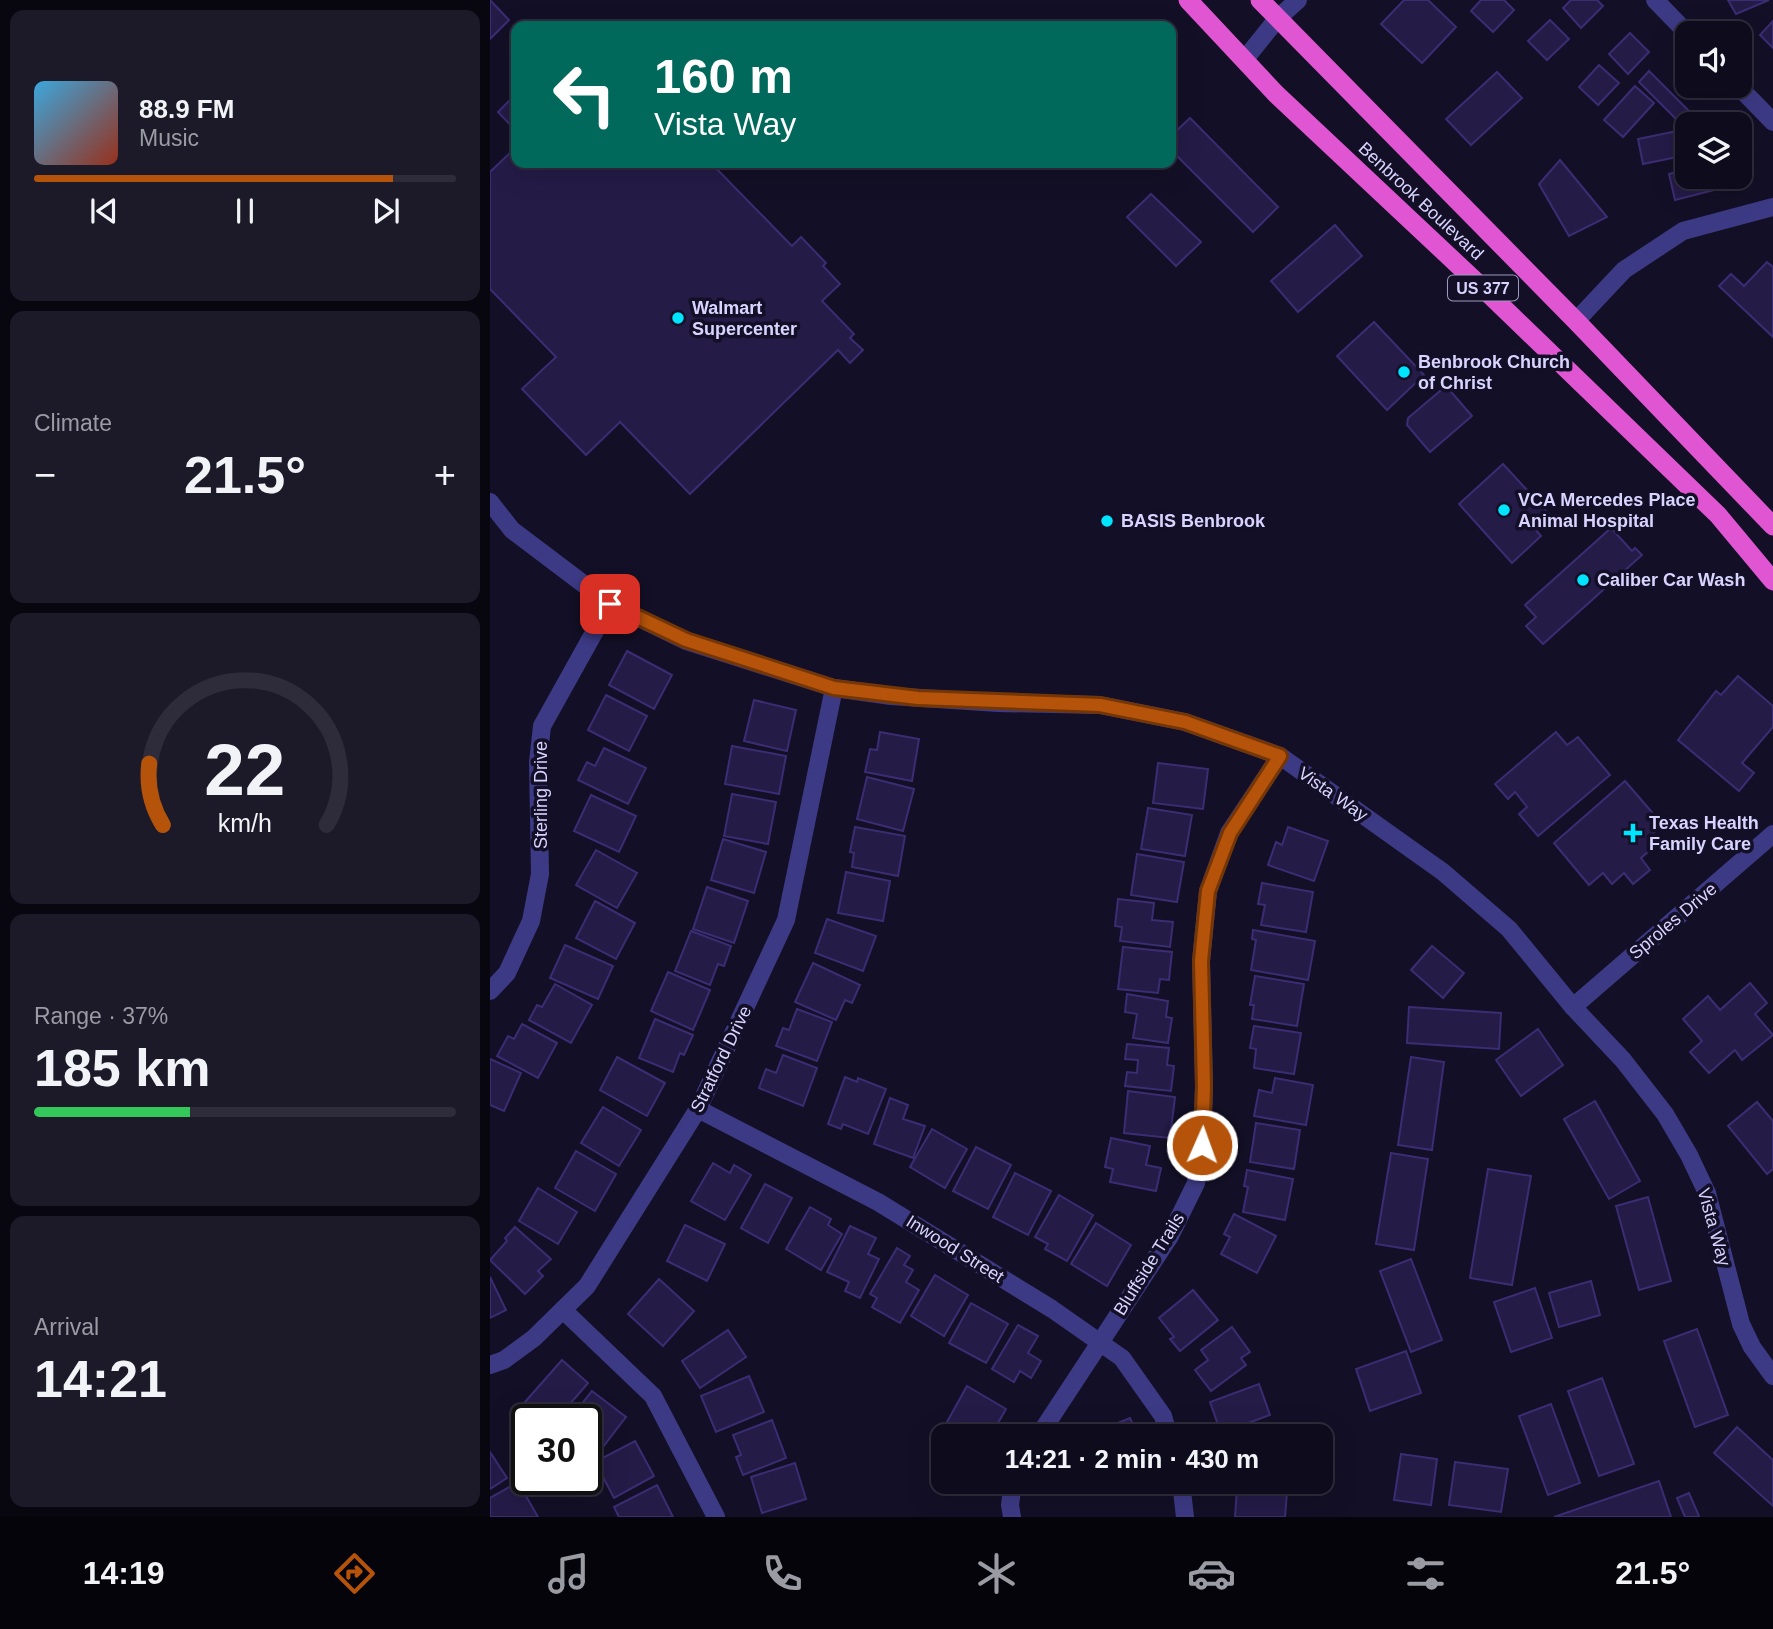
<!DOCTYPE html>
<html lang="en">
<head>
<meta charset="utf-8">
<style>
	body { margin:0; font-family:Helvetica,sans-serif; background:#1c1929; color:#f1f3f6; height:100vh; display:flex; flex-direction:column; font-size:26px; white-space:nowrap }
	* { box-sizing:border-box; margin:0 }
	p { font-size:23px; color:#9b9ba3 }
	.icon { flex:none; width:38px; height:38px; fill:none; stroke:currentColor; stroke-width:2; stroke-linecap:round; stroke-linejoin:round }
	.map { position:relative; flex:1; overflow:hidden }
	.side { display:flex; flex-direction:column; gap:10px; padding:10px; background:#08060f; width:490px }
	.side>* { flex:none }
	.guide { position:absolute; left:21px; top:21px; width:665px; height:147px; border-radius:14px; box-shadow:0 7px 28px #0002,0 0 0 2px #2e2b3b; background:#00695c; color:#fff; overflow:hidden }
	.fabs { position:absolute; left:1185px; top:21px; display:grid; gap:14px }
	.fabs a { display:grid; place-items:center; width:77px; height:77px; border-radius:14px; background:#0e0b1c; box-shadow:0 7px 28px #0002,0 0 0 2px #2e2b3b; font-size:35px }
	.speed { position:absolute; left:21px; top:1404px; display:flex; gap:14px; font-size:35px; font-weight:700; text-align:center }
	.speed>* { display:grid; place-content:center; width:91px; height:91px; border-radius:50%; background:#0e0b1c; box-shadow:0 7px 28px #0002,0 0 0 2px #2e2b3b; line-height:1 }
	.speed .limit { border:4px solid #111; border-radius:10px; background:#fff; color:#111 }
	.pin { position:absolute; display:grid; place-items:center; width:60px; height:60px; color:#fff; margin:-30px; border-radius:14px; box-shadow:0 4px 10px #0006 }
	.me { position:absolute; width:77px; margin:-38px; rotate:2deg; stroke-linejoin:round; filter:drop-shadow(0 0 5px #0008) }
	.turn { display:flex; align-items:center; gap:24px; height:147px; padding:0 28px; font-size:32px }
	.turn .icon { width:91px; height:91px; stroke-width:2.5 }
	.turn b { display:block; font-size:49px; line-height:60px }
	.big { font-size:52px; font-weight:800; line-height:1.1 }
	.side .card { flex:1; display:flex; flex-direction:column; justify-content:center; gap:10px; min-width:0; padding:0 24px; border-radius:14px; background:#1c1929 }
	.side .dial { align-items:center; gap:0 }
	.dial svg { height:182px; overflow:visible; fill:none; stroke:#2e2b3b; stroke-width:7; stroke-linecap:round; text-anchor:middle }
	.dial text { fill:#f1f3f6; stroke:none }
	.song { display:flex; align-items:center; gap:21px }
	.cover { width:84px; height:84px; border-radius:10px; background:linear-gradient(135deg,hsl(200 70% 55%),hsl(10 70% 35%)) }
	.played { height:7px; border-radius:4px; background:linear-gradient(90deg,#b45309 85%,#2e2b3b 85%) }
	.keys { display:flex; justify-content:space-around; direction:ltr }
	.heat { display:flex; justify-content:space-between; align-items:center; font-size:38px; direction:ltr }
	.charge { height:10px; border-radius:5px; background:linear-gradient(90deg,#34c759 37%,#2e2b3b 0) }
	.trip { position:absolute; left:441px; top:1424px; width:402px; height:70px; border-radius:14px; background:#0e0b1c; box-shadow:0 7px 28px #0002,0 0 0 2px #2e2b3b; font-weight:800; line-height:70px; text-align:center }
	.menu { display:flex; height:112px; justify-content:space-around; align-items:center; background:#06040b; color:#9b9ba3 }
	.menu .icon { width:49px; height:49px }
	.menu .current { color:#b45309 }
	.menu b { font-size:32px; color:#f1f3f6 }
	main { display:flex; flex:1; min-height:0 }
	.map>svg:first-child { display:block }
	.building { fill:#241b47; stroke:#3b2d73; stroke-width:2 }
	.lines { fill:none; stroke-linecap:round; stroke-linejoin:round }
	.minor { stroke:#3d3a85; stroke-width:18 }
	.tertiary { stroke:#3d3a85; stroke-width:18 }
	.trunk { stroke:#e055d1; stroke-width:19 }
	.route-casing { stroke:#753606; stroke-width:18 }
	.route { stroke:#b45309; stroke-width:12 }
	.poi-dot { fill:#00e5ff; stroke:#130f26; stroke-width:2.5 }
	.labels { text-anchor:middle; stroke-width:7; stroke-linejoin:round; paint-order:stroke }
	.shield { fill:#130f26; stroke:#9e99be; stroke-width:2 }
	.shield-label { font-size:16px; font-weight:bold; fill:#d9d4ff }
	.street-label { font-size:18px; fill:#d9d4ff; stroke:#130f26 }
	.poi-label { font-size:18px; font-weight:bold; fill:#d9d4ff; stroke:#130f26; text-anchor:start }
</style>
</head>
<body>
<main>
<section class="side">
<div class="card">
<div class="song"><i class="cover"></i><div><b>88.9 FM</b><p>Music</p></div></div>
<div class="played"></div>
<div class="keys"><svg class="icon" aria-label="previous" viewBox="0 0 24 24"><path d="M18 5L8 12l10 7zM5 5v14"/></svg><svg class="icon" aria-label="pause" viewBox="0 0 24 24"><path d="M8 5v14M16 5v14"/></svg><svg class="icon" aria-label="next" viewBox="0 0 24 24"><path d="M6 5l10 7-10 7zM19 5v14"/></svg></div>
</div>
<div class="card"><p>Climate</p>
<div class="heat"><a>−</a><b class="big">21.5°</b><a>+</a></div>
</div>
<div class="card dial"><svg viewBox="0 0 100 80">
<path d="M14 69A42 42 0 1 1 86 69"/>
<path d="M14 69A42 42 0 0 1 8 42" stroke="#b45309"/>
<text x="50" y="56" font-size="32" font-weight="700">22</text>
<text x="50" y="72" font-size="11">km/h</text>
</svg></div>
<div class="card"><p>Range · 37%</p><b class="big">185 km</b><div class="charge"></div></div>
<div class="card"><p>Arrival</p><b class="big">14:21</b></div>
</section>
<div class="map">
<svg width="1283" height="1517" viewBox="0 0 1283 1517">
	<rect width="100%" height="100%" fill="#130f26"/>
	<g class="building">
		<path d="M0,0l19,20 -19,19z"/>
		<path d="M914,0h24l28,27 -34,36 -41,-39z"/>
		<path d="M991,0h23l10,10 -21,22 -22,-21z"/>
		<path d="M1081,0h26l6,6 -22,22 -18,-20z"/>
		<path d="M1238,0h41l-33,14z"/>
		<path d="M1060,20l19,19 -22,21 -19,-19z"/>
		<path d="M1283,21v27l-13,-13z"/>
		<path d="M1140,33l19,19 -21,22 -19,-20z"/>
		<path d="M1109,65l20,18 -21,22 -19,-18z"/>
		<path d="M1159,71l53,53h-15v6l-48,-48z"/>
		<path d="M1007,72l25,26 -51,47 -25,-26z"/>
		<path d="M1145,86l19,17 -31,34 -19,-17z"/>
		<path d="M26,94v37l-18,-19z"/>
		<path d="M700,118l88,89 -25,25 -82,-82v-14z"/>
		<path d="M1192,130l5,25 -44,9 -5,-25z"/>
		<path d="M26,147v16h195l81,83 9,-9 25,26 -3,3 17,18 -18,17 32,33 -4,4 13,12 -13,13 -12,-13 -148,144 -70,-72 -34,33 -64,-66 34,-32 -66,-68v-117z"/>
		<path d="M1070,160l47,57 -38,19 -30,-52z"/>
		<path d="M1197,169v8h28l3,12 -43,11 -6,-26z"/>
		<path d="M1233,177h14l2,8 -14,3z"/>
		<path d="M661,194l50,48 -25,24 -49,-49z"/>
		<path d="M845,225l27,31 -64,56 -27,-31z"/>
		<path d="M1277,262l6,5v70l-54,-51 12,-12 13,12z"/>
		<path d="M884,322l50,53 -37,35 -50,-54z"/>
		<path d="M956,386l26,30 -42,36 -23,-27 1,-7z"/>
		<path d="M1013,464l47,51 -15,14 6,7 -29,27 -53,-59z"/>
		<path d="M1121,528l21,23 3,-3 7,7 -99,89 -17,-18 10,-9 -11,-12z"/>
		<path d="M137,651l45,24 -18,34 -45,-24z"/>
		<path d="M1248,676l35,30v21l-31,36 12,10 -15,18 -61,-51 38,-49 5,4z"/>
		<path d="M116,695l41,21 -18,35 -41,-21z"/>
		<path d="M264,700l42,10 -9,41 -43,-10z"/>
		<path d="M390,732l39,7 -7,42 -47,-9 5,-23 7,1z"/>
		<path d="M1066,732l11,13 11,-8 32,38 -72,61 -19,-22 8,-7 -12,-15 -7,7 -13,-15z"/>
		<path d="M242,746l54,10 -7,38 -54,-10z"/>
		<path d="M114,748l42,20 -18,36 -50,-24 9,-18 8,4z"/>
		<path d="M668,763l50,6 -5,40 -50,-6z"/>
		<path d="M377,777l47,12 -11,42 -46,-12z"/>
		<path d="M1135,781l38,44 -13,11 7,8 -16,14 9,12 -17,14 -9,-11 -12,11 -9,-11 -14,12 -35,-42z"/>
		<path d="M242,794l44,8 -8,42 -44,-8z"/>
		<path d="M101,795l45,21 -17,36 -45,-21z"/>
		<path d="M658,808l44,7 -7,41 -44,-7z"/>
		<path d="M365,827l50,9 -7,40 -46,-9 2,-14 -4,-1z"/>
		<path d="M798,827l40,14 -14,40 -46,-16 8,-23 6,3z"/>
		<path d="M233,839l43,13 -12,41 -43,-13z"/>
		<path d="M106,850l41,23 -20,35 -41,-23z"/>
		<path d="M647,854l47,8 -7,40 -46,-7z"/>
		<path d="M356,872l44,9 -7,40 -45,-8z"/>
		<path d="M772,883l51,9 -7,40 -45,-7 4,-20 -7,-1z"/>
		<path d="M217,887l41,14 -14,42 -41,-14z"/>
		<path d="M628,899l36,4 -2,17 21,2 -3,25 -50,-6 2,-14 -7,-1z"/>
		<path d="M105,901l40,22 -19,36 -40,-21z"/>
		<path d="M337,919l49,17 -13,35 -48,-18z"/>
		<path d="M763,930l62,11 -7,39 -57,-10 5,-30 -4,-1z"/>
		<path d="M201,931l40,15 -7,20 -6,-2 -8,21 -35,-14z"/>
		<path d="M75,945l48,21 -15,33 -48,-21z"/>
		<path d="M942,946l32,27 -21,25 -32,-28z"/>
		<path d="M633,947l49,5 -3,28 -9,-1 -2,14 -40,-4z"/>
		<path d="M323,963l47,22 -8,18 -7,-3 -9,20 -41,-18z"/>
		<path d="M178,972l42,18 -17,40 -42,-19z"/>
		<path d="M765,976l49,8 -7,42 -45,-7 2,-14h-4z"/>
		<path d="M1260,983l17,20 -12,11 18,21 -31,25 -7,-10 -26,23 -19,-21 12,-11 -19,-22 25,-23 12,14z"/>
		<path d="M65,984l37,21 -21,38 -42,-23 8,-15 5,2z"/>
		<path d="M637,994l41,7 -2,16 6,1 -4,25 -35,-5 4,-24 -12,-2z"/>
		<path d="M919,1007l92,6 -2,36 -92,-6z"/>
		<path d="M307,1009l35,13 -15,39 -41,-15 7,-18 6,2z"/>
		<path d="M165,1019l38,16 -9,20 -4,-2 -7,19 -34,-14z"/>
		<path d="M32,1024l35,19 -19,35 -41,-22 11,-20 6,3z"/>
		<path d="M764,1026l47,7 -7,41 -40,-6 2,-19 -6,-1z"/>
		<path d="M1048,1029l25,36 -42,31 -25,-36z"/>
		<path d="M637,1044l42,4 -2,17 7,1 -3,25 -46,-5 2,-14 10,1 1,-13 -13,-1z"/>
		<path d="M293,1055l34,13 -14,38 -44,-18 7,-19 10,4z"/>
		<path d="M127,1057l48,26 -18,33 -47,-26z"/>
		<path d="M921,1057l33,5 -12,88 -34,-5z"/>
		<path d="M0,1059l31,14 -17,38 -14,-6z"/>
		<path d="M355,1077l12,5 1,-4 28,11 -18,45 -25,-10 -2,5 -13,-5z"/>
		<path d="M785,1078l38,7 -7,40 -52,-9 5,-26 13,3z"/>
		<path d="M638,1091l47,6 -5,41 -46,-5z"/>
		<path d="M400,1098l18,7 -5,14 22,7 -12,32 -39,-14z"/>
		<path d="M1105,1101l45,80 -31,18 -45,-80z"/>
		<path d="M1267,1102l16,19v48l-6,5 -39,-48z"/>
		<path d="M113,1107l38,23 -22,36 -38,-23z"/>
		<path d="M766,1123l44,7 -6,39 -44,-7z"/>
		<path d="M442,1129l35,20 -22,39 -35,-21z"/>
		<path d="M621,1138l39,8 -4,19 15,3 -5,23 -46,-9 3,-13 -8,-2z"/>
		<path d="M486,1147l35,18 -23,44 -35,-18z"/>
		<path d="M86,1151l40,23 -21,37 -40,-23z"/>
		<path d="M901,1153l37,6 -14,91 -38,-6z"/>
		<path d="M223,1163l17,10 4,-8 17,10 -26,45 -34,-19z"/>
		<path d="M998,1169l43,7 -19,109 -42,-7z"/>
		<path d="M757,1170l46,9 -8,41 -42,-8 5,-25 -4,-1z"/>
		<path d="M525,1173l36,18 -23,44 -35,-18z"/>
		<path d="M275,1184l27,14 -24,45 -27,-15z"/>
		<path d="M48,1188l39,24 -19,32 -39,-23z"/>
		<path d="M569,1195l34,20 -26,46 -22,-12 3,-5 -13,-7z"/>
		<path d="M1158,1197l23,84 -32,9 -23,-84z"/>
		<path d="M320,1207l21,12 -3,6 14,9 -21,36 -35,-21z"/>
		<path d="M744,1214l42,22 -19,37 -36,-19 9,-17 -6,-3z"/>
		<path d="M606,1223l35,22 -24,41 -36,-22z"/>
		<path d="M195,1225l40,19 -18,37 -40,-20z"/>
		<path d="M360,1226l26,12 -8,16 11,5 -19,39 -15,-7 4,-9 -22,-10z"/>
		<path d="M25,1227l36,32 -13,12 5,5 -18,18 -35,-34 17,-19 -2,-3z"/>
		<path d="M407,1248l13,8 -6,9 9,5 -7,12 13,8 -19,33 -28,-16 5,-9 -7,-4z"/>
		<path d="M921,1259l31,81 -31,12 -31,-81z"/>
		<path d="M445,1275l33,20 -24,41 -33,-20z"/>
		<path d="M0,1277l16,33 -16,8z"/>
		<path d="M169,1279l35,32 -31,35 -35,-32z"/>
		<path d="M1101,1281l9,34 -41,12 -10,-34z"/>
		<path d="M1045,1288l17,50 -41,14 -17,-50z"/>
		<path d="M703,1290l25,30 -38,31 -10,-12 4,-2 -15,-19z"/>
		<path d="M481,1303l37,21 -22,39 -37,-20z"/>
		<path d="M528,1325l20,11 -10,17 13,8 -10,17 -11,-7 -6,11 -22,-13z"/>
		<path d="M742,1327l18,25 -9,6 5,7 -35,26 -16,-21 13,-10 -7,-10z"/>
		<path d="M1207,1329l31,86 -33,12 -31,-86z"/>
		<path d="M238,1330l18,27 -46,31 -18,-27z"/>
		<path d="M916,1351l15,42 -51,18 -14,-42z"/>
		<path d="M72,1360l26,23 -31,36h-12l-20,-17z"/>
		<path d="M259,1376l15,36 -48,20 -15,-36z"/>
		<path d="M1112,1378l32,86 -35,12 -31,-85z"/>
		<path d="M769,1384l11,31 -49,18 -11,-31z"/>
		<path d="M477,1386l39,23 -16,28h-18l-25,-15z"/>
		<path d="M102,1391l34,26 -30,39 -10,-8v-29h-16z"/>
		<path d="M1061,1404l29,79 -32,12 -29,-79z"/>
		<path d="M640,1418l8,19h-55z"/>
		<path d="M282,1420l14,38 -43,17 -7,-18 5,-2 -8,-20z"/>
		<path d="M1247,1427l36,33v46l-59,-53z"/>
		<path d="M449,1434l8,3h-4v42l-9,-4 5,-13 -9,-4z"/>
		<path d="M145,1441l19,35 -40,22 -19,-36z"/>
		<path d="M0,1452l17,26 -17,11z"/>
		<path d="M911,1454l36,5 -6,46 -37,-5z"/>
		<path d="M965,1462l53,7 -7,43 -52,-7z"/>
		<path d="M305,1463l11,36 -44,14 -11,-36z"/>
		<path d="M1169,1481l12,36h-117z"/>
		<path d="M28,1482l20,35h-48v-19z"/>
		<path d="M167,1485l16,32h-54l-5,-10z"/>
		<path d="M747,1488l50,4 -2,25h-50z"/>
		<path d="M1199,1493l10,23 -2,1h-12l-8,-19z"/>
	</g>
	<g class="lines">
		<g class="minor">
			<path d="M1165,0l32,33"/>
			<path d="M755,59l33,-41 20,-18"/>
			<path d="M1248,86l35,36"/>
			<path d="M1086,321l48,-51 59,-39 90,-24"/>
			<path d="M0,991l17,-18 24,-52 9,-47 -2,-112 4,-36 68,-122"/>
			<path d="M208,1109l180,93 174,107 70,49 41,58 6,21"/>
			<path d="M73,1310l90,86 63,121"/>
			<path d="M0,1365l14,-5 30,-22 53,-52 111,-177 88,-189 48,-232"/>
			<path d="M548,1437l132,-201 26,-53 6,-38 2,-59 -3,-125 7,-70 21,-58 51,-77"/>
			<path d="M691,1482l4,35"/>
			<path d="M522,1517l-2,-12 3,-23"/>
		</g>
		<g class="tertiary">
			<path d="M0,502l22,28 98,74 76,37 148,47 57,8 107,7 102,2 85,17 95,34 163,116 66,57 64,78 50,53 42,54 24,41 18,38 34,131 11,23 21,29"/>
			<path d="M1083,1007l200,-173"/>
		</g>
		<g class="trunk">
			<path d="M698,0l88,94 212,199 230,222 55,66"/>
			<path d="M770,0l316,321 197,205"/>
		</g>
	</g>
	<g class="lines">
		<defs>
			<path id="route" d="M120,604l76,36 148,48 84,10 182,7 85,17 95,34 -50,77 -22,58 -7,70 3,125 -2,59"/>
		</defs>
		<use href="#route" class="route-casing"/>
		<use href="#route" class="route"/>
	</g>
	<g class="poi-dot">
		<circle cx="188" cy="318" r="7"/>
		<circle cx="914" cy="372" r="7"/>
		<circle cx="1014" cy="510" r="7"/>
		<circle cx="617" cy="521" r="7"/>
		<circle cx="1093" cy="580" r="7"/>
		<path d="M1139.5 822.5h7v7h7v7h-7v7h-7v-7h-7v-7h7z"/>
	</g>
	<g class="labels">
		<rect class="shield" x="958" y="275.5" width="70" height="25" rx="5"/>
		<g class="shield-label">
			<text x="993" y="294">US 377</text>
		</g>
		<g class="street-label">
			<text transform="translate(931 201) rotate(43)" y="6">Benbrook Boulevard</text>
			<text transform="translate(843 794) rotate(35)" y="6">Vista Way</text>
			<text transform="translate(51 795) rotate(-90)" y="6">Sterling Drive</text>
			<text transform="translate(1183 921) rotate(-40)" y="6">Sproles Drive</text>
			<text transform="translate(231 1059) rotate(-64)" y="6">Stratford Drive</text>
			<text transform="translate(1224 1227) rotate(74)" y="6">Vista Way</text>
			<text transform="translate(465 1249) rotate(32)" y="6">Inwood Street</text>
			<text transform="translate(659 1264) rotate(-58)" y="6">Bluffside Trails</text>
		</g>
		<g class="poi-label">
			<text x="202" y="314">Walmart<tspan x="202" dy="21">Supercenter</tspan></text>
			<text x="928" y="368">Benbrook Church<tspan x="928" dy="21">of Christ</tspan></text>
			<text x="1028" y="506">VCA Mercedes Place<tspan x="1028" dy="21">Animal Hospital</tspan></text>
			<text x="631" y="527">BASIS Benbrook</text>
			<text x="1107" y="586">Caliber Car Wash</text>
			<text x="1159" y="829">Texas Health<tspan x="1159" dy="21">Family Care</tspan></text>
		</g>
	</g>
</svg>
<div class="fabs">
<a><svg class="icon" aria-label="sound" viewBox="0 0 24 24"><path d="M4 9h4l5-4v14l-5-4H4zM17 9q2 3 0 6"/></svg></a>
<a><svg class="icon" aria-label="layers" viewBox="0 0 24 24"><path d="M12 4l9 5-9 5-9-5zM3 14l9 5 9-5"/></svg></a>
</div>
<div class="speed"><div class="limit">30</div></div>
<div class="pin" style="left:120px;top:604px;background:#d93025"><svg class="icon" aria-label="arrive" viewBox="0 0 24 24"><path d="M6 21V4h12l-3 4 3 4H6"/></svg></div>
<svg class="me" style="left:712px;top:1145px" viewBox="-20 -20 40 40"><circle r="17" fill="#b45309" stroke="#fff" stroke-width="3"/><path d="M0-11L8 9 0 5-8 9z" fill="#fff"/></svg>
<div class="trip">14:21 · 2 min · 430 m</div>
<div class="guide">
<div class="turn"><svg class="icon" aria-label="left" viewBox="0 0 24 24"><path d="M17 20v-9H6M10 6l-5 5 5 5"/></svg><div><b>160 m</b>Vista Way</div></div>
</div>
</div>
</main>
<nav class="menu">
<b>14:19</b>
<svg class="icon current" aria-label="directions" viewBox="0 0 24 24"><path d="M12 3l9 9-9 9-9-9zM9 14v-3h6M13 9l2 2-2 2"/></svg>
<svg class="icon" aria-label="music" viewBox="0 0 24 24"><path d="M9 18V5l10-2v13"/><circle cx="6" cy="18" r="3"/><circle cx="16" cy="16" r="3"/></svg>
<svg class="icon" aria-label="phone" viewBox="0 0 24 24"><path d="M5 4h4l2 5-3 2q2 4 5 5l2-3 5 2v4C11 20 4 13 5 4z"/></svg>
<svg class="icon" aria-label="climate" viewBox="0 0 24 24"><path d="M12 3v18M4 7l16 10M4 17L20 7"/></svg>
<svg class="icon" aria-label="car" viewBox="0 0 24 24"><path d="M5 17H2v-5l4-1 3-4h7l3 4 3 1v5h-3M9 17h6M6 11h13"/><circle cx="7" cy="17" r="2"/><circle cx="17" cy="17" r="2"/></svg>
<svg class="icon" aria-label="filters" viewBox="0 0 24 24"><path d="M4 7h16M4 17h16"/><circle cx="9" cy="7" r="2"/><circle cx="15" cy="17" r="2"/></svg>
<b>21.5°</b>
</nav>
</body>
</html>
